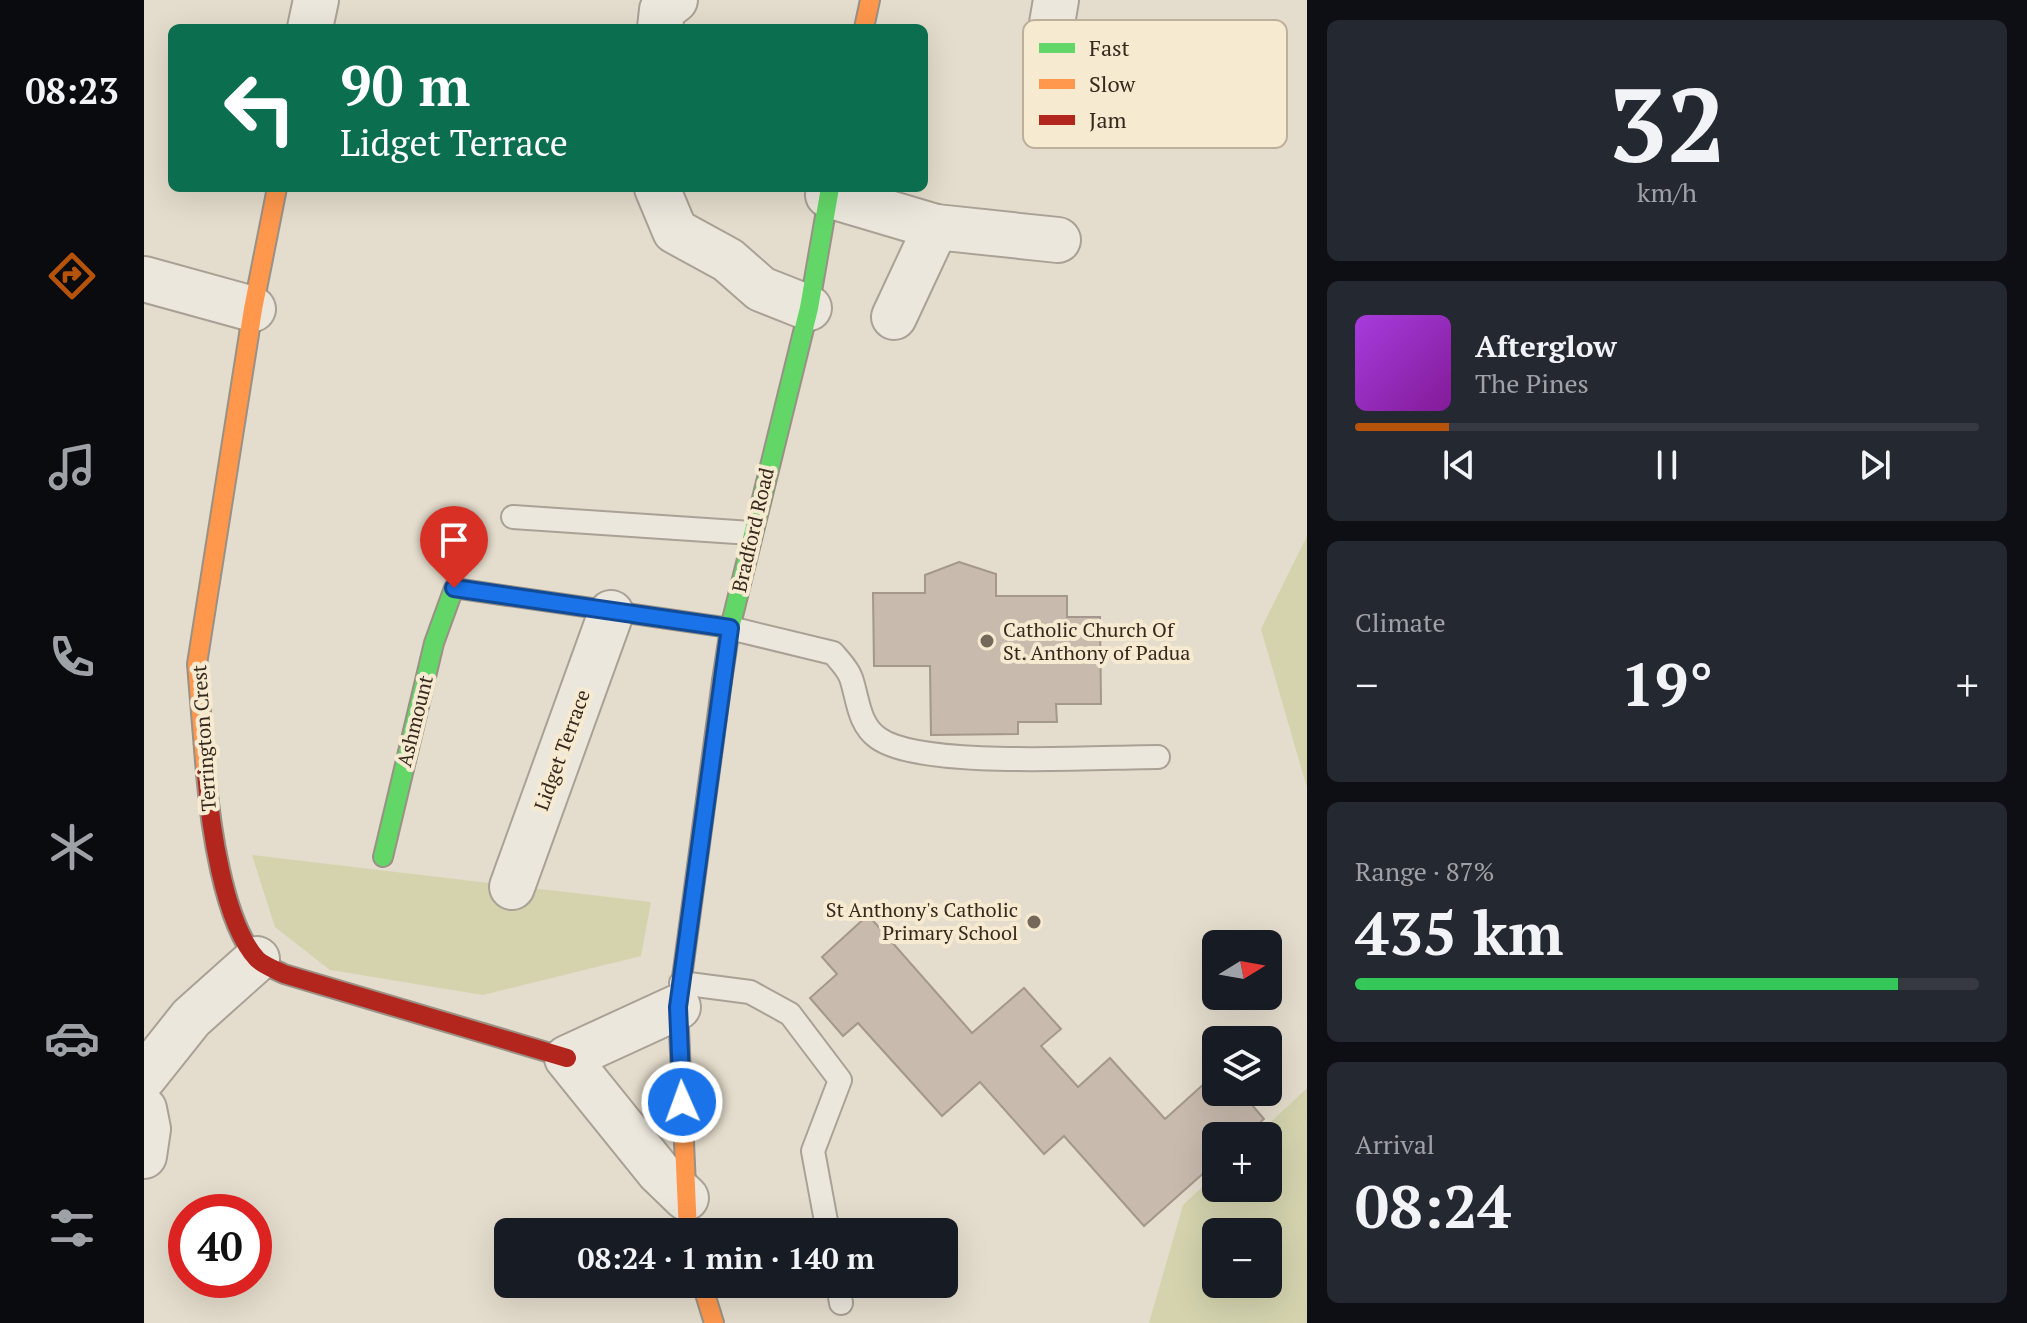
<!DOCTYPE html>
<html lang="en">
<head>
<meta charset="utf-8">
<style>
	body { margin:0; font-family:"PT Serif",serif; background:#242831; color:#f1f3f6; height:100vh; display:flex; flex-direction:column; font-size:30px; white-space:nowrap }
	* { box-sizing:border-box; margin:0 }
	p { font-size:26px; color:#9ea1a6 }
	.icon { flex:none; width:44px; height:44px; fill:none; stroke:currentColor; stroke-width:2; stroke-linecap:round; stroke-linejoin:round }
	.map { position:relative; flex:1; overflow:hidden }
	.drawer { display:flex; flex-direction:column; gap:20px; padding:20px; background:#0d0f14; width:720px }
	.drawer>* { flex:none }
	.hud { position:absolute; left:24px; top:24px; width:760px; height:168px; border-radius:12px; box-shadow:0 8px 32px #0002; background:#0b6e4f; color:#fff; overflow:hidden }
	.needle { width:52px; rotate:79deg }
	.buttons { position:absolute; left:1058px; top:930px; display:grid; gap:16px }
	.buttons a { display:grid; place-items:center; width:80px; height:80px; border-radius:12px; background:#171b24; box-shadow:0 8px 32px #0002; font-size:40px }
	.speed { position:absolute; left:24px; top:1194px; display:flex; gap:16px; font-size:40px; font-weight:700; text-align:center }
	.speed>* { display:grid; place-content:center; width:104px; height:104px; border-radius:50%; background:#171b24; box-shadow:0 8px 32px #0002; line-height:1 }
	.speed .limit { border:12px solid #d22; background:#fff; color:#111 }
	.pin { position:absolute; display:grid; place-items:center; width:68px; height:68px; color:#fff; margin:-82px -34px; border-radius:50% 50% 50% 0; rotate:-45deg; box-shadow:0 0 8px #0007 }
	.pin .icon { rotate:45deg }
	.me { position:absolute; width:88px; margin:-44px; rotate:358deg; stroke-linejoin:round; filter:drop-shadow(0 0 6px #0008) }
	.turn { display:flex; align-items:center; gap:28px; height:168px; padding:0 40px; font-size:36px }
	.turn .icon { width:104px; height:104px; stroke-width:2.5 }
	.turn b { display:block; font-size:56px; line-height:68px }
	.big { font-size:60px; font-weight:600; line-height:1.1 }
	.drawer .card { flex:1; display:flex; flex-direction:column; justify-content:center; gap:12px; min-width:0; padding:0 28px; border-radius:12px; background:#242831 }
	.drawer .dial { align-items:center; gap:0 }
	.dial b { font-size:104px; line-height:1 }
	.song { display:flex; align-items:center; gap:24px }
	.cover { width:96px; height:96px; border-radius:12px; background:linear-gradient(135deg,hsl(280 70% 55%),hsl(290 70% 35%)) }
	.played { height:8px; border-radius:4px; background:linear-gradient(90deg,#b45309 15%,#363941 15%) }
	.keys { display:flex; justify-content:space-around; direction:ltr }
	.heat { display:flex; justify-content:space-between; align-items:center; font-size:44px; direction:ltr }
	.charge { height:12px; border-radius:6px; background:linear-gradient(90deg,#34c759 87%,#363941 0) }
	.trip { position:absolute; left:350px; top:1218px; width:464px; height:80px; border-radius:12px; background:#171b24; box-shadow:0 8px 32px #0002; font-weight:600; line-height:80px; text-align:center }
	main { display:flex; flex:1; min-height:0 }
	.tabs { display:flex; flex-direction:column; width:144px; justify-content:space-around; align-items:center; background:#090b0e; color:#9ea1a6 }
	.tabs .icon { width:56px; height:56px }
	.tabs .on { color:#b45309 }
	.tabs b { font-size:36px; color:#f1f3f6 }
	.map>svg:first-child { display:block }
	.green { fill:#d4d3ae; fill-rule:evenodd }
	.building { fill:#c8baad; stroke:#a4978b; stroke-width:2 }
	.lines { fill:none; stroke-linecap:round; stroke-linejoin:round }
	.lane-casing { stroke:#a9a195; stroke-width:26 }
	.street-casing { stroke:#a9a195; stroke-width:48 }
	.fast-casing { stroke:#999185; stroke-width:22 }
	.slow-casing { stroke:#999185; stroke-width:22 }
	.jam-casing { stroke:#999185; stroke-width:22 }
	.lane { stroke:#ece7dd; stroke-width:22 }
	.street { stroke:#ece7dd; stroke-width:44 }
	.fast { stroke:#63d668; stroke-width:18 }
	.slow { stroke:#ff974d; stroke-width:18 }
	.jam { stroke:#b3261e; stroke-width:18 }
	.route-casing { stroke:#114b97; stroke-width:20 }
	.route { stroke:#1a73e8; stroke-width:14 }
	.poi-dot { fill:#74685a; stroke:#f6ead1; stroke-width:3 }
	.labels { text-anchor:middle; stroke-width:8; stroke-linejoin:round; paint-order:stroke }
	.street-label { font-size:20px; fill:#37291d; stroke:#f6ead1 }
	.poi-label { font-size:20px; fill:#37291d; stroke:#f6ead1; text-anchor:start }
	.key { fill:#f6ead1; stroke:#bdb09b; stroke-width:2 }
	.key-label { font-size:22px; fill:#37291d }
</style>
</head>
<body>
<main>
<nav class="tabs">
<b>08:23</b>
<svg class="icon on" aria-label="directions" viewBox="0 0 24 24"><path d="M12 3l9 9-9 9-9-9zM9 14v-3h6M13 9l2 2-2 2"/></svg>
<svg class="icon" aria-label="music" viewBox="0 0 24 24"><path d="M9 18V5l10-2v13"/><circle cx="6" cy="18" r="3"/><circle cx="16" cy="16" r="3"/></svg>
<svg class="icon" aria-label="phone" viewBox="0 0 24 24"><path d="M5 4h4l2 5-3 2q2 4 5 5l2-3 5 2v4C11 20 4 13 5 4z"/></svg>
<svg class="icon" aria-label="climate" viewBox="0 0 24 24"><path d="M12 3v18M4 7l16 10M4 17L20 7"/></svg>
<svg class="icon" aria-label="car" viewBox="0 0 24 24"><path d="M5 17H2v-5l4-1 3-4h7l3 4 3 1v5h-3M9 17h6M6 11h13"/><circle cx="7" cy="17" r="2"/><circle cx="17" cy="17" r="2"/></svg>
<svg class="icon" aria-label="filters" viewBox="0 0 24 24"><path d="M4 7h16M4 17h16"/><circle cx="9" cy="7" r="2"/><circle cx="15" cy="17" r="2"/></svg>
</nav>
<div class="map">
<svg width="1163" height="1323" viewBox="0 0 1163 1323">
	<rect width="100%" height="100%" fill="#e4dccc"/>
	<g class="green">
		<path d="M1163,536v252l-46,-159z"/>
		<path d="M108,855l399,47 -10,54 -158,39 -153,-25 -55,-43z"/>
		<path d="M1163,1088v235h-158l34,-118 33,-31v14h52v-52h-12zM1072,1232h52v52h-52z"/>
	</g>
	<g class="building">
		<path d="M815,562l37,12v22h71v21h33l1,87h-45l1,18h-39v12l-87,1 -1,-69h-56l-1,-73h52v-18z"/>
		<path d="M724,915l104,118 52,-45 37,41 -20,17 37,41 32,-29 55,61 51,-46v19h25l23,27 -19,17h-29v26l-72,64 -80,-90 -20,18 -64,-72 -38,34 -84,-93 -15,13 -33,-38 27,-24 -15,-17z"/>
	</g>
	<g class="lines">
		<defs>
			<g id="lane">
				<path d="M369,517l238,16"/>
				<path d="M586,628l103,25c6,7 15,16 18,25 7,20 7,46 27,60 42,31 222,19 280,19"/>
				<path d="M537,983l69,9 40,22 50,66 -27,71 15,81"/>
				<path d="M694,1284l3,19"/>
			</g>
			<g id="street">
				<path d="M166,28l6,-28"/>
				<path d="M516,28l2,-18 13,-10"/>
				<path d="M905,41l7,-41"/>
				<path d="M513,188l18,43 53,29 33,29 48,19"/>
				<path d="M684,195l108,32 122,13"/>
				<path d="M0,279l109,30"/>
				<path d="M750,317l42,-90"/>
				<path d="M368,887l99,-274"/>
				<path d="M534,1007l-111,51 92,114 27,26"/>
				<path d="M0,1077l47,-59 66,-59"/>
				<path d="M0,1109l4,20 -4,27"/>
			</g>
			<g id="fast">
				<path d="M578,681l8,-53 79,-320 21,-120"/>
				<path d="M239,857l51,-214 20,-55 54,8"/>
			</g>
			<g id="slow">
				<path d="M720,28l6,-28"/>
				<path d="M62,773l-9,-109 56,-355 24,-121"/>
				<path d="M544,1232l-10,-225 44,-326"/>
				<path d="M558,1284l12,39"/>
			</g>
			<g id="jam">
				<path d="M364,596l222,32"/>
				<path d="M62,773c4,49 17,149 51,186 6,6 19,11 27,15l283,84"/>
			</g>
		</defs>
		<use href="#lane" class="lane-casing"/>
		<use href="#street" class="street-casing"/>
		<use href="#fast" class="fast-casing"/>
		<use href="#slow" class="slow-casing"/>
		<use href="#jam" class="jam-casing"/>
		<use href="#lane" class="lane"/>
		<use href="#street" class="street"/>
		<use href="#fast" class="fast"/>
		<use href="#slow" class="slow"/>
		<use href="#jam" class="jam"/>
	</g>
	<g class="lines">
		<defs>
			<path id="route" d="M310,588l276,40 -52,379 4,95"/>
		</defs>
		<use href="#route" class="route-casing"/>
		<use href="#route" class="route"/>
	</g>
	<g class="poi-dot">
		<circle cx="843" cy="641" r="8"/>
		<circle cx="890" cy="922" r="8"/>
	</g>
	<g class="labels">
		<g class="street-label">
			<text transform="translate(609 530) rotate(-77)" y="7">Bradford Road</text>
			<text transform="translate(271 721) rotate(-76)" y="7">Ashmount</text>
			<text transform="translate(60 738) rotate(-94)" y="7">Terrington Crest</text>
			<text transform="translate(418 750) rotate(-70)" y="7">Lidget Terrace</text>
		</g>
		<g class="poi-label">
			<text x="859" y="637">Catholic Church Of<tspan x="859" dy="23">St. Anthony of Padua</tspan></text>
			<text x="874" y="917" text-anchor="end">St Anthony's Catholic<tspan x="874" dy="23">Primary School</tspan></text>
		</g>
	</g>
	<rect x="879" y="20" width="264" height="128" rx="12" class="key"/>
	<rect x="895" y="43" width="36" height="10" fill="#63d668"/>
	<rect x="895" y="79" width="36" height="10" fill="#ff974d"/>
	<rect x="895" y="115" width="36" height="10" fill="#b3261e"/>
	<g class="key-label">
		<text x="945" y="56">Fast</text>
		<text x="945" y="92">Slow</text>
		<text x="945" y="128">Jam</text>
	</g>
</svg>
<div class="buttons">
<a><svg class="needle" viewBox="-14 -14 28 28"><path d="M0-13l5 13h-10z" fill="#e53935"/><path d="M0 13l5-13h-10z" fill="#9ea1a6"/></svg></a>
<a><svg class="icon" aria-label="layers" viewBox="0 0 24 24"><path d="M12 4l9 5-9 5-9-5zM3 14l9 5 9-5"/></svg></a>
<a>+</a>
<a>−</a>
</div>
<div class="speed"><div class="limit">40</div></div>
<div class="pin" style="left:310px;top:588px;background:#d93025"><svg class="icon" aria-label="arrive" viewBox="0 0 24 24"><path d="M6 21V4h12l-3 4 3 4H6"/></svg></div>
<svg class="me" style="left:538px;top:1102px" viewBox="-20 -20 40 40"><circle r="17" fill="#1a73e8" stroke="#fff" stroke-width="3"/><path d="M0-11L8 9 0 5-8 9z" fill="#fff"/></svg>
<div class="trip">08:24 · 1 min · 140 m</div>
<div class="hud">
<div class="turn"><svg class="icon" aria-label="left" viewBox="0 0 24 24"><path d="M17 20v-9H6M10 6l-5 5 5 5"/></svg><div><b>90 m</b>Lidget Terrace</div></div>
</div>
</div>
<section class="drawer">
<div class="card dial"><b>32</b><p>km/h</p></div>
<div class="card">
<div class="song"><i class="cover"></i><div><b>Afterglow</b><p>The Pines</p></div></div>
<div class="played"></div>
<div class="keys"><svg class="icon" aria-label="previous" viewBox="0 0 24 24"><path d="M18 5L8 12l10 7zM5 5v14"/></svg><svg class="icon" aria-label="pause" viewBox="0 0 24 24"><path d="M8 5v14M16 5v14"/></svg><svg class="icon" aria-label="next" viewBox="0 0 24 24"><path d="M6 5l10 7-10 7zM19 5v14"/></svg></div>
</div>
<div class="card"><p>Climate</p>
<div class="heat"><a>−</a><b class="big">19°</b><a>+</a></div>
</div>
<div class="card"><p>Range · 87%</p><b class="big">435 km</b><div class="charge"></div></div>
<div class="card"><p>Arrival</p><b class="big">08:24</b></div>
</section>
</main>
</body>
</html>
